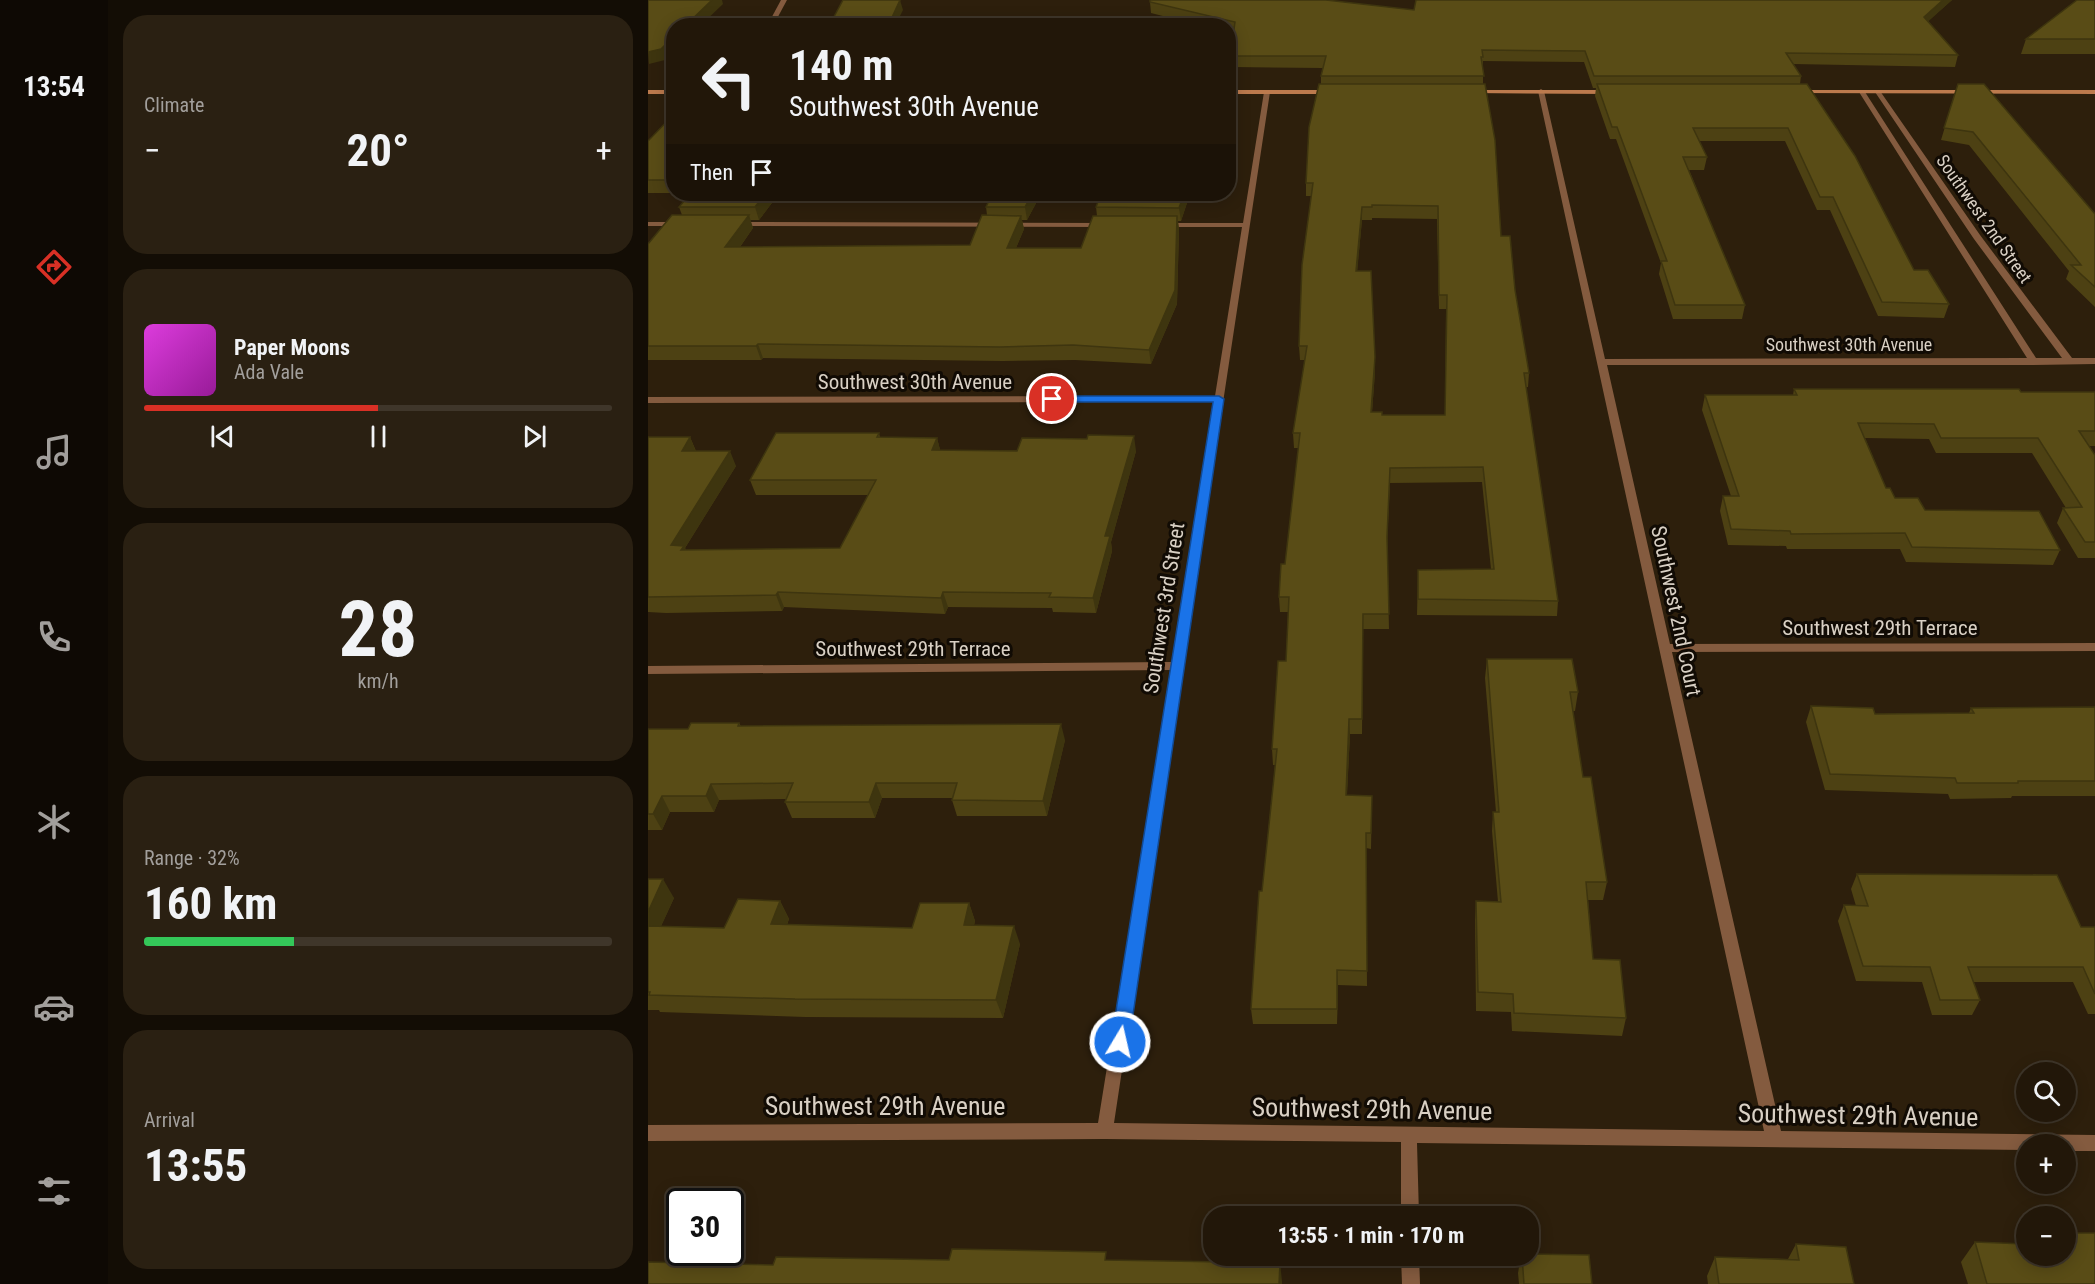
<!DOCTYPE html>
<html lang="en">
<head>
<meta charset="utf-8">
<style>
	body { margin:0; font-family:"Roboto Condensed",sans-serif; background:#2a2012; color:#f1f3f6; height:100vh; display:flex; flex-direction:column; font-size:22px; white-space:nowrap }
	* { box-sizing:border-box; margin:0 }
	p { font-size:20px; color:#a29f9c }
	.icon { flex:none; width:33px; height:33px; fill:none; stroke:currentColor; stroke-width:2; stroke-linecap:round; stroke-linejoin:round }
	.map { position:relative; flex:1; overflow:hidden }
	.sheet { display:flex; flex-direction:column; gap:15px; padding:15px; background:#130d05; width:540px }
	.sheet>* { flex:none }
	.banner { position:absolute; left:18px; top:18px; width:570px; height:183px; border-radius:24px; box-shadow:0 3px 15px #0003,0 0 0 2px #3f362a; background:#221709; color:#f1f3f6; overflow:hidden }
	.fabs { position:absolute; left:1368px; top:1062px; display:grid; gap:12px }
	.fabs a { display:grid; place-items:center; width:60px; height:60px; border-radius:50%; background:#221709; box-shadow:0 3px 15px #0003,0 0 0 2px #3f362a; font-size:30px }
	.speed { position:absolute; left:18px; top:1188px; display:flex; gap:12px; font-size:30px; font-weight:700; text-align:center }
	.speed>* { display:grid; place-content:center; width:78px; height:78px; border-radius:50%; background:#221709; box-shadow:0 3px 15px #0003,0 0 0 2px #3f362a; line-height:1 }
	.speed .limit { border:3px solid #111; border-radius:9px; background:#fff; color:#111 }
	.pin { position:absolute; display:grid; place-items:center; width:51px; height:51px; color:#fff; margin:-26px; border:3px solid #fff; border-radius:50%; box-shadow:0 2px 6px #0007 }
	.me { position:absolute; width:66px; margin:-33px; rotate:9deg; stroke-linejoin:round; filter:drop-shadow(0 0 4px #0008) }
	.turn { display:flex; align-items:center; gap:21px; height:126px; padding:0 24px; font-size:27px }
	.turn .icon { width:78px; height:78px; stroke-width:2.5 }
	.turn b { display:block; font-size:42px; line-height:51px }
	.then { display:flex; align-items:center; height:57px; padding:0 24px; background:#0003; gap:12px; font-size:22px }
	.big { font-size:45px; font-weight:700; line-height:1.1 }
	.sheet .widget { flex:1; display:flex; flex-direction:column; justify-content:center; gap:9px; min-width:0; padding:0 21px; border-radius:24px; background:#2a2012 }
	.sheet .dial { align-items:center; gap:0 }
	.dial b { font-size:78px; line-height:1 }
	.song { display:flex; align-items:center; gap:18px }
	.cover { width:72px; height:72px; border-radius:9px; background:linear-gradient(135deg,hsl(300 70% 55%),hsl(300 70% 35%)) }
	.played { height:6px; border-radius:3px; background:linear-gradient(90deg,#d93025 50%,#3f362a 50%) }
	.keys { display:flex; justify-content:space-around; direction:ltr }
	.heat { display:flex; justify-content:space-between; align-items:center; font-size:33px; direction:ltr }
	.charge { height:9px; border-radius:4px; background:linear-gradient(90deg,#34c759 32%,#3f362a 0) }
	.trip { position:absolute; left:555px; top:1206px; width:336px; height:60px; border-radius:24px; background:#221709; box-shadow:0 3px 15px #0003,0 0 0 2px #3f362a; font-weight:700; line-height:60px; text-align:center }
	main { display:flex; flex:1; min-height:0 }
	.dock { display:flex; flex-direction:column; width:108px; justify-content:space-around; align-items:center; background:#0e0904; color:#a29f9c }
	.dock .icon { width:42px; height:42px }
	.dock .active { color:#d93025 }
	.dock b { font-size:27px; color:#f1f3f6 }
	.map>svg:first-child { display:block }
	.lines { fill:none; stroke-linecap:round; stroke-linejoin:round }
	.street { fill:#845b3f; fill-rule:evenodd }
	.secondary { fill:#bc7a4d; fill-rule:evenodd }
	.wall { fill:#4d4113; fill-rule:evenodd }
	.shaded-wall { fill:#3e350f }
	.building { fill:#594c16; stroke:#3e350f; stroke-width:1.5; fill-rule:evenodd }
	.route { fill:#1a73e8; stroke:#114b97; stroke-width:1.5 }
	.labels { text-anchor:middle; stroke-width:6; stroke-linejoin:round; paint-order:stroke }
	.far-street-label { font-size:18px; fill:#d9d0c4; stroke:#110b04 }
	.street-label { font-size:21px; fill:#d9d0c4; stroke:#110b04 }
	.near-street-label { font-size:26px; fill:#d9d0c4; stroke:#110b04 }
</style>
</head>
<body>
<main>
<nav class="dock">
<b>13:54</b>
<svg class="icon active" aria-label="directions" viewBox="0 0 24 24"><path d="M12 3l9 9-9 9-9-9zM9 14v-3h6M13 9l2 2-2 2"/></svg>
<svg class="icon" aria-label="music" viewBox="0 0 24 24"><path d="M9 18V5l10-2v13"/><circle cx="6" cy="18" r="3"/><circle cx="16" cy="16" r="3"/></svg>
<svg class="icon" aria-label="phone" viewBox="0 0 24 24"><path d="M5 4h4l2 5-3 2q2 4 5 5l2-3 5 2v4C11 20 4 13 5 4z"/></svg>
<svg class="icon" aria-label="climate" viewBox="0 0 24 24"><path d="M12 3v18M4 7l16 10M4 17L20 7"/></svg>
<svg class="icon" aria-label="car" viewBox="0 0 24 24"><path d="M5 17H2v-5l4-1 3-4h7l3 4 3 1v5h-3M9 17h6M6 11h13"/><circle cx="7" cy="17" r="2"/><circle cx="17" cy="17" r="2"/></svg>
<svg class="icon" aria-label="filters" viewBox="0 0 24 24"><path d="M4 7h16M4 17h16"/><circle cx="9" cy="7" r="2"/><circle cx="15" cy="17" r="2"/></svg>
</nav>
<section class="sheet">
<div class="widget"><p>Climate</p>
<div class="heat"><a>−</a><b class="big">20°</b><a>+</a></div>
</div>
<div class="widget">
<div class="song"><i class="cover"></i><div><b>Paper Moons</b><p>Ada Vale</p></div></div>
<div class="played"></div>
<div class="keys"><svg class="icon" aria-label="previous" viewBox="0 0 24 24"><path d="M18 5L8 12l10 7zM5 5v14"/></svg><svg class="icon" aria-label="pause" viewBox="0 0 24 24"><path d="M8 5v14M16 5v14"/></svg><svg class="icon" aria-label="next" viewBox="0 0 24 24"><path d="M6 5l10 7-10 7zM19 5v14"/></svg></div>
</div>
<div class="widget dial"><b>28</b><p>km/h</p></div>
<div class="widget"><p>Range · 32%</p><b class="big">160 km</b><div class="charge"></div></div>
<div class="widget"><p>Arrival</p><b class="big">13:55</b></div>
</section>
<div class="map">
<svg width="1447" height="1284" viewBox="0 0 1447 1284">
	<rect width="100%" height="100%" fill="#2d1f0c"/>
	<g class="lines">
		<g class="street">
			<path d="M133,0h6l-14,26h-6z"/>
			<path d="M893,89l3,2 61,268 422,-1 -168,-266 3,-2 3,2 171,266h26l-88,-119 -99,-147 1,-1h4l100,144 92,123h23v6l-61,1h-427l63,279 425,-1v8l-423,1 109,479 314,4v16h-29v-7h-40v6l-609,-7 2,73h-18v-74l-296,-3 -457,2v-16l450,-2 73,-453 -523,4v-8l524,-4 42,-260 -566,1v-6l567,-1 27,-169h-79l-4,-2 4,-2h80l21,-131 3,-2 3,2 -156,1031 650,8 -226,-1040z"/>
			<path d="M0,222h33l4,2 -4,2h-33z"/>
			<path d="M86,222l370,1 4,2 -4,2 -367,-1h-3z"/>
			<path d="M753,1256h18l1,28h-18z"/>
		</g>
		<g class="secondary">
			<rect x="0" y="90" width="26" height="4"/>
			<path d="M580,90h104l3,2 -3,2h-104z"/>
			<path d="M824,90h139l3,2 -3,2 -141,-1v-2z"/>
			<path d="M1148,90h299v4l-301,-1v-2z"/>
		</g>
	</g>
	<g class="wall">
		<path d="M768,0h536l-24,21 30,34 -3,12 -162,-3 8,12 -1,8 114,186 35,34 -5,14 -66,-2 -48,-106h-13l-32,-69h-86l8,16 -3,13h-15l56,135 -3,14h-69l-14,-45 2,-11 -45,-124h-6l-15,-43 1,-8h-3l-9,-26 -101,-1v23l18,152 14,54 14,83 -1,14h-2l32,214 -1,15 -140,-1 1,-45 73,-1 -9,-87 -92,1 -3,62 2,84h-26l-1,105h-12l-3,61 25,1 -1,53 -5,-1 1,138 -29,-1 -1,39h-84l-2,-15 11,-118 13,-126h-2l-1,-16 14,-88 2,-49h-8l-1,-15 6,-33 14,-116h-5l-1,-15 12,-73h-5l-1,-14 12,-150h-5v-13l15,-99v-8l2,-8 -90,-1 -5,13 5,-47 -5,-1v-6h-26l-51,-13 -1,-11 264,8zM724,218l65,1 2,90h7l-1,106h-63l-10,-3 3,-40 -18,-101 5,-51h10z"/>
		<path d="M1447,0v54h-74l5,-15z"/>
		<path d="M1310,84l137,130v93l-29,-28 3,-8 -100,-126 -28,-5z"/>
		<path d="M26,114v79h-26v-52z"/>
		<path d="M42,194h500l-9,27h-3l1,8 -2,75 -26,60 -76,-4 -72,1 -240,-3 -2,2h-113v-116l34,-29 -3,-8zM393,194l60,1 -5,12 1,9 -16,32h-65l8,-19 -2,-9h5zM130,195h213l-5,12 1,8 -17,30 -230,2 13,-19 -3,-8h9z"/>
		<path d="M1146,389l227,3h74v54h-6l6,9v103h-17l-21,-35 6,-15h3l-34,-55h-96l-7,-14 -64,-1 21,50 9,10 30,12 135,40 -7,15 -147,-3 -6,-13h-113l-1,-3 -58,-1 -8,-34 3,-15h8l-29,-86 3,-15h88z"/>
		<path d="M231,433l1,4 57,1 3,12 196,1 -25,91 1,9 -16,62 -43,-1 -1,-4 -104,-1 -3,7 -161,-7 -2,4 -116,2 -18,-1v-175h42l6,14 40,15 -51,82 1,2 154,-2 28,-53h-112l-6,-15z"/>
		<path d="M839,659l91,33 -3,19h-2l10,66 24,105 -4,18h-15l5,59 33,59 -4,18 -110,-5 -1,-19 -35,-1 -1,-91 1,-19 22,1 -6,-71 1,-19h3l-11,-134z"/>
		<path d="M1163,706l64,8 94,-1 2,-5 124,-1v89h-83l-1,2 -61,1 -2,-5 -123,-4 -19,-68z"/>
		<path d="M91,723l2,3 324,14 -18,76h-90l-5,-16 1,-2h-71l-7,20h-83l-7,-16 1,-3 -67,1 -5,12h-44l-8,18h-14v-101h40z"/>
		<path d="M1209,874l224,53h14v87h-7l-15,-32h-100l7,18 -8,15h-40l-10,-33 -66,-1 -18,-60 6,-16 12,1 -5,-17z"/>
		<path d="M0,879l26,19 -13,28 63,2 56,-27 9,18 -2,6 125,3 57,-25 6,18 -1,4 46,19 -17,74 -198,-1 -145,-5 -1,-2h-11z"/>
		<path d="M1327,1242l91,14 29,28h-127l-7,-22z"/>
		<path d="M1148,1244l58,40h-146l-1,-8 8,-19 73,2z"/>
		<path d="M873,1256h7l64,28h-73l-1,-11z"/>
	</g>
	<g class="shaded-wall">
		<path d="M64,0h10l1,4 -23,22h-15z"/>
		<path d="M252,0l3,10 -8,16h-7z"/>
		<path d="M1295,0h9l-31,28 3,-11z"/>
		<path d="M26,36v16l-9,8 -16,4 -1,-12z"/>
		<path d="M584,56l1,11 -5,13v-15z"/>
		<path d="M117,194h13v1l-19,25 -4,-13z"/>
		<path d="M384,194h9l-14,26 -2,-13z"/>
		<path d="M536,194h6l-9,27 -2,-13z"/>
		<path d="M714,207v13l-6,65v-14z"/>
		<path d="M101,215l4,13 -23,33 -5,-14z"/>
		<path d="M373,216l3,13 -14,33 -3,-14z"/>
		<path d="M529,216l2,13 -2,75 -26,60 -2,-14z"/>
		<path d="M110,344l5,14 -2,2 -5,-14z"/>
		<path d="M727,357v15l-4,54v-14z"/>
		<path d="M486,436l2,15 -25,91 1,9 -16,62 -3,-15 12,-62z"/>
		<path d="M42,437l6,15 -14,-1z"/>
		<path d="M289,438l4,15 -9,-3z"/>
		<path d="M82,451l6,15 -51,82 6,13 -20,-16z"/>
		<path d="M130,592l6,15 -2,4 -6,-16z"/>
		<path d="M295,592l5,15 -3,7 -4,-16z"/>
		<path d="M701,719l1,15 -4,77v-16z"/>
		<path d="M413,724l4,16 -18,76 -4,-15z"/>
		<path d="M228,783l6,15 -7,20 -6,-16z"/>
		<path d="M63,784l8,16 -5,12 -8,-16z"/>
		<path d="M14,796l8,16 -8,18 -9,-16z"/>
		<path d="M15,879l11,19 -21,46 -5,-9v-23z"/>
		<path d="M132,901l9,18 -9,23 -9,-18z"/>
		<path d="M321,903l6,18 -5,22 -6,-18z"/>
		<path d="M366,926l6,18 -17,74 -7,-18z"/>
		<path d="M689,970l1,15 -1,39z"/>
		<path d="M632,1263l2,18v3h-3z"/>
	</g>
	<g class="building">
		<path d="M0,0h64l-27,26h-11v10l-13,13 -13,3z"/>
		<path d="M195,0h57l-12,26h-59z"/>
		<path d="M502,0h176l88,10 2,-10h527l-19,17 34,38 -172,-2 15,23h-207l-9,-25 -103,-1 1,7h-2l3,19h-163l5,-20h-94l-4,9v-29h5l2,-14 -85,-20z"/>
		<path d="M1429,0h18v39h-69z"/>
		<path d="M671,84h166l10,56 6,96h9l5,54 14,83h-5l34,228 -140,-2v-29l76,-1 -11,-102 -93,1 -3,69 2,77h-26l-1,105h-13l-3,76 26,1 -1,37h-5l1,138 -30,-1v39h-86l8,-118h3l15,-142h-5l6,-88h8l3,-64h-10l2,-33h4l15,-131h-7l14,-87h-8l3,-81 11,-82h-7l3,-56zM724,205l66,1 1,89h8l-2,120h-63v-3h-11l4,-55 -4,-86h-15l6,-64h10z"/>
		<path d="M949,84h210l48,72 59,114h14l21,34 -67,-2 -49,-105h-13l-32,-69h-95l14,29h-24l62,148h-70l-14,-44h6l-50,-134h-5z"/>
		<path d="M1310,84h26l111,130v73l-24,-22h10l-108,-133 -29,-4z"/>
		<path d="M26,114v66h-26v-39z"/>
		<path d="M42,194h75l-10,13h-76z"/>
		<path d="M344,194h40l-7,13h-39z"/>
		<path d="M453,194h83l-5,14 -83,-1z"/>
		<path d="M24,215h77l-24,32 245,-2 12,-30 39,1 -14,32h74l12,-32h84l-2,74 -26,60 -76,-5 -73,2 -242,-3 -2,2h-108v-102z"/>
		<path d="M1146,389h225l2,3h74v39h-16l16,24v87h-10l-22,-34 19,-1 -44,-69h-97l-7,-14 -76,-1 28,65h4l5,10h23l7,12 114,1 21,39 -148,-3 -7,-14 -114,1 -1,-3 -59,-2 -8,-33h16l-34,-101h92z"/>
		<path d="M128,433h103l-2,4 60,1 -5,12 85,1 5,-13 65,1 1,-4 46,1 -29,100h5l-17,62 -44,-1 2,-4 -108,-1 -2,6 -163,-6 -2,3 -128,2v-160h42l-8,14h48l-59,94 13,1 -3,4 159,-2 36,-68h-126z"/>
		<path d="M839,659h85l6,33h-8l13,85h8l16,105h-21l7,77 27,1 6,58 -112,-5 -1,-19 -35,-2 -2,-91 25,1 -8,-90h6z"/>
		<path d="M1163,706l62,2 2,6 99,-1 -3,-5 124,-1v74h-77v2h-61l-2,-5 -125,-4z"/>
		<path d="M43,723h48l-1,3 323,-2 -18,77 -91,-1 5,-17h-81l-7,19h-84l8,-19 -82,1 -5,12h-44l-9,18h-5v-85h40z"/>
		<path d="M1209,874l200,1 24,52h14v67l-12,-27h-115l12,33h-40l-10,-33 -67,-1 -19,-61 24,1z"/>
		<path d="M0,879h15l-15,33z"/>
		<path d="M90,899l42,2 -9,23 141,4 8,-25h49l-5,22 50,1 -18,74 -201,-1 -146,-4 1,-3h-2v-66l76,2z"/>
		<path d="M1418,1233h29v51h-108l-12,-42 51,2v12h40z"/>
		<path d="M1148,1244l50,3 8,37h-135l-4,-27 84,3z"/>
		<path d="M304,1249l154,3 -1,8 175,3 -1,21h-631v-22l125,3 3,-8 173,3z"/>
		<path d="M880,1254l61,1 3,29h-68l-2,-28h6z"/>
	</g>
	<path class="route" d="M404,396h167l5,3 -95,643 -3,6 -6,2 -7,-2 -2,-6 102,-640h-165l-1,-3z"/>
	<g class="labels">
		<g class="far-street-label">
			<text transform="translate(1336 219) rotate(55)" y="6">Southwest 2nd Street</text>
			<text x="1201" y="351">Southwest 30th Avenue</text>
		</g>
		<g class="street-label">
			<text x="267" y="389">Southwest 30th Avenue</text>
			<text transform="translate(516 608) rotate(-81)" y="7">Southwest 3rd Street</text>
			<text transform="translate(1028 611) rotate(78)" y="7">Southwest 2nd Court</text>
			<text x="1232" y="635">Southwest 29th Terrace</text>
			<text x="265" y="656">Southwest 29th Terrace</text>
		</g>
		<g class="near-street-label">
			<text x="237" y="1115">Southwest 29th Avenue</text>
			<text transform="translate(724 1109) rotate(1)" y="9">Southwest 29th Avenue</text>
			<text transform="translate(1210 1115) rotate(1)" y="9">Southwest 29th Avenue</text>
		</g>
	</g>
</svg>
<div class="fabs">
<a><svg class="icon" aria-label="search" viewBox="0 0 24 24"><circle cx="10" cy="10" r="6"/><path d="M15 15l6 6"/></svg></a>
<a>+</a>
<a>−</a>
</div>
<div class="speed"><div class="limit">30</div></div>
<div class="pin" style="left:404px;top:399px;background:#d93025"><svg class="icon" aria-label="arrive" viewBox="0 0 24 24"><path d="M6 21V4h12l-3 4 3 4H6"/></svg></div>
<svg class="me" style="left:472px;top:1042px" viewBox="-20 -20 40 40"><circle r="17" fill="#1a73e8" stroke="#fff" stroke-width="3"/><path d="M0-11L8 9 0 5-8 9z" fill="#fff"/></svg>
<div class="trip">13:55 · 1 min · 170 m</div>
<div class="banner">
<div class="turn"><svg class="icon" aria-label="left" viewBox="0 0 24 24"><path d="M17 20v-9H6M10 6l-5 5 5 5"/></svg><div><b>140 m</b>Southwest 30th Avenue</div></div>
<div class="then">Then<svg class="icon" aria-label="arrive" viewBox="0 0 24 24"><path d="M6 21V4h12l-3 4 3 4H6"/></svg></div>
</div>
</div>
</main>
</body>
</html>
